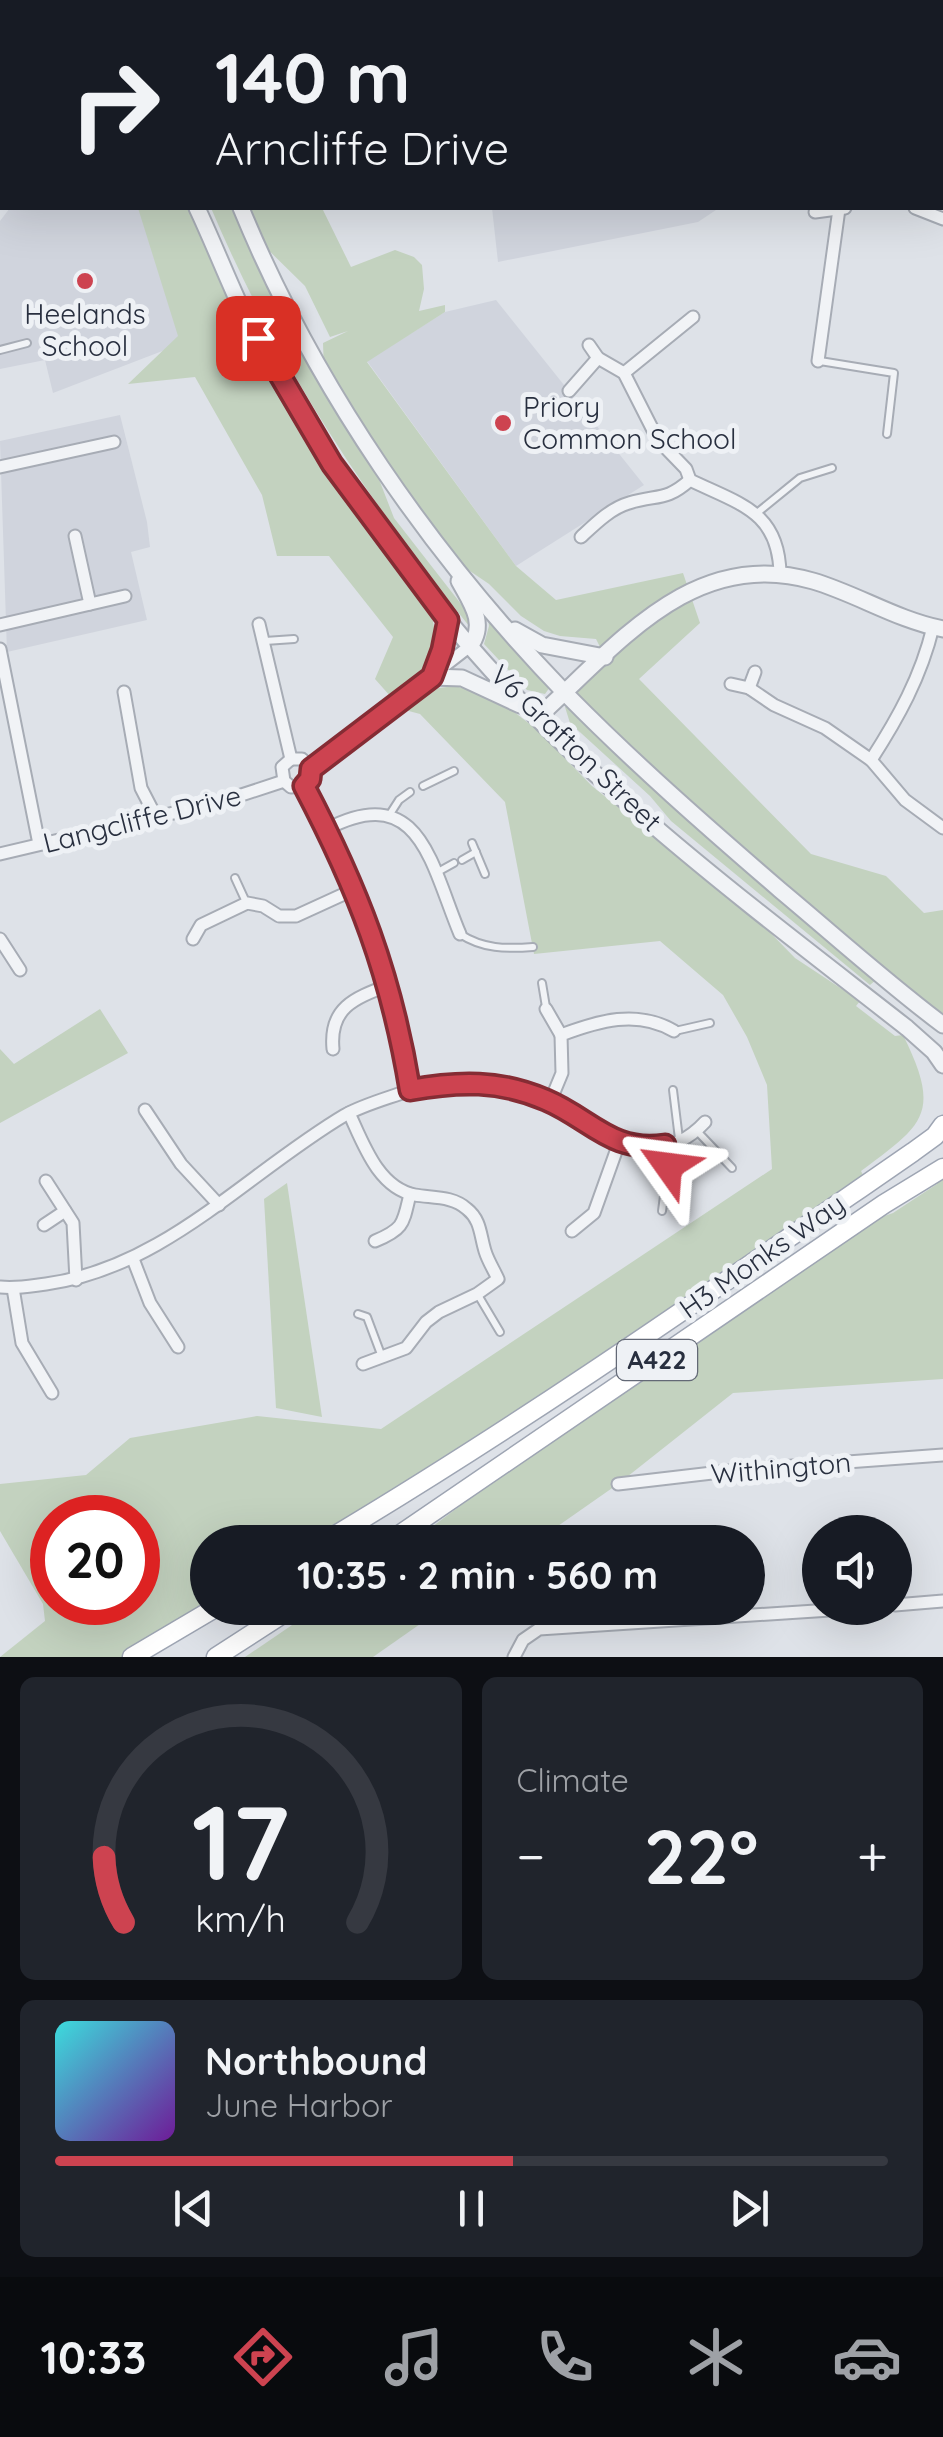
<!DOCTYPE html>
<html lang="en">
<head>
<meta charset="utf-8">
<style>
	body { margin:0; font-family:Quicksand,sans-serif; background:#20242c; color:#f1f3f6; height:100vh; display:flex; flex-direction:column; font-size:38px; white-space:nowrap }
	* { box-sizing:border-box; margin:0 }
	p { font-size:32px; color:#9ea1a6 }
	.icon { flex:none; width:55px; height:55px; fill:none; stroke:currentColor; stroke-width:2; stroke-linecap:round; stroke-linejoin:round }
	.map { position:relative; height:1657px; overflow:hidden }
	.drawer { display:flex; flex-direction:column; gap:20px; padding:20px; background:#0d0f14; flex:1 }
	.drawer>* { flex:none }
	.top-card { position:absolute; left:0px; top:0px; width:945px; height:210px; box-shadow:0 10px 40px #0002; background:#171b24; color:#f1f3f6; overflow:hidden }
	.fabs { position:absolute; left:802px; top:1515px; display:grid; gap:20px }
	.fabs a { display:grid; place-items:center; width:110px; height:110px; border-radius:50%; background:#171b24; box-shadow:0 10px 40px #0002; font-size:50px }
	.speed { position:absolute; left:30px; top:1495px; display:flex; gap:20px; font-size:50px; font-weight:700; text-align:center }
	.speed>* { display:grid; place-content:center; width:130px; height:130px; border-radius:50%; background:#171b24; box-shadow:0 10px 40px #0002; line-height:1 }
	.speed .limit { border:15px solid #d22; background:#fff; color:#111 }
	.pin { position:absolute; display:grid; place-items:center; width:85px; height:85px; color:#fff; margin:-42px; border-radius:20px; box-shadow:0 5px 15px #0006 }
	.me { position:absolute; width:110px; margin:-55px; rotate:301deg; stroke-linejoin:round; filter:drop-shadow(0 0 8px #0008) }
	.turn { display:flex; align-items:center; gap:35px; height:210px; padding:0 50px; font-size:45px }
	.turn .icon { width:130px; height:130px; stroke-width:2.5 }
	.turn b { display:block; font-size:70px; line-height:85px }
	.big { font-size:75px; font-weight:700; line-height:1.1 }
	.drawer .tile { flex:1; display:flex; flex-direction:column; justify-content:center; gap:15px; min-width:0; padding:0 35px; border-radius:15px; background:#20242c }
	.drawer .dial { align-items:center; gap:0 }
	.dial svg { height:260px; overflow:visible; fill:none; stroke:#363941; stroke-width:7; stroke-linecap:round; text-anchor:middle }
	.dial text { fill:#f1f3f6; stroke:none }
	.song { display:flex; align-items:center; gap:30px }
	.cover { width:120px; height:120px; border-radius:15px; background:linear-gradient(135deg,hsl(180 70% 55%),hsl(280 70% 35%)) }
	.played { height:10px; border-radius:5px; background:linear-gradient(90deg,#cd4350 55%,#363941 55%) }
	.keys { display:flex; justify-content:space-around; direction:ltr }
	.heat { display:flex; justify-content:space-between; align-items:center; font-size:55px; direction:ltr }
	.drawer .tiles { flex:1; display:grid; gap:20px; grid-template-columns:1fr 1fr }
	.tile:last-child { grid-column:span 2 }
	.trip { position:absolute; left:190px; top:1525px; width:575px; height:100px; border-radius:50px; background:#171b24; box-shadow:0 10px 40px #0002; font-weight:700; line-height:100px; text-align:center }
	.menu { display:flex; height:160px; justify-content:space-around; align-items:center; background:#090b0e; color:#9ea1a6 }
	.menu .icon { width:70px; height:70px }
	.menu .current { color:#cd4350 }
	.menu b { font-size:45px; color:#f1f3f6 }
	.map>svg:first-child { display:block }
	.built { fill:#d0d4dd }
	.green { fill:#c3d2bf; fill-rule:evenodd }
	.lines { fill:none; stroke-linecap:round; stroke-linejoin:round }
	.service-casing { stroke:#a7acb5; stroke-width:10 }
	.minor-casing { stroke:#a7acb5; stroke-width:15 }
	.tertiary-casing { stroke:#a7acb5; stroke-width:19 }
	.primary-casing { stroke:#9ea5b3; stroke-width:21 }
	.service { stroke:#f1f3f6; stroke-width:6 }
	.minor { stroke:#f1f3f6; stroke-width:11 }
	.tertiary { stroke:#f1f3f6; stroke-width:15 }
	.primary { stroke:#fff; stroke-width:18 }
	.route-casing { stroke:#852c34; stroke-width:25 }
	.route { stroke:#cd4350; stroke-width:18 }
	.poi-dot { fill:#cd4350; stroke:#eef1f5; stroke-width:4 }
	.labels { text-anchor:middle; stroke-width:10; stroke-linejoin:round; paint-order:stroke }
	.shield { fill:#eef1f5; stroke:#636976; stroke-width:2.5 }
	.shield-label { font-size:25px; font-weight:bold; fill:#282f3f }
	.poi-label { font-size:28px; fill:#282f3f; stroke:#eef1f5 }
	.street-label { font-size:28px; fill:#282f3f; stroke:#eef1f5 }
</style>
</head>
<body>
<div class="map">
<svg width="943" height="1657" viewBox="0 0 943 1657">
	<rect width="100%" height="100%" fill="#dee2e8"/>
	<g class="built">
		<path d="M10,208h134l47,132 -138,53 -8,-33 -45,9v-148z"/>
		<path d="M492,208h227l-21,14 -200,40z"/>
		<path d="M496,300l148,185 -128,81 -149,-205 78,-49z"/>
		<path d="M120,415l27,107 3,25 -19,5 16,68 -140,32 -7,-211z"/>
	</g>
	<g class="green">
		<path d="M138,208h59l46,104 12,46 32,33 145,226c11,43 -12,54 -41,80l-16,-18 18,-42 -64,-81h-52l-15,-61 -67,-118 -67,7 50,-48z"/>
		<path d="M211,208h23l56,126 85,135 19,49 74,95 5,18c-108,-135 -194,-263 -262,-423z"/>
		<path d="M241,208h81l29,59 44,-17 19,7 8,8 2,24 -5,22 26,-6v7l-78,50 149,204 40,34 127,-27 17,50 -61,56 172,175 75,22 38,37 19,-3v115l-378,-332 40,-36 -9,-18 -36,-3 -16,-5 -23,-15 -32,-32 -47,-32 -118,-179 -1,-30 25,-12 -18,6 -25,-51 -54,-53z"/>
		<path d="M488,617l62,70 -5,7 -18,-4 -43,-46 5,-18z"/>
		<path d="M454,686l27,6 20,10 34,26 57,58 165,133 38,39 65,43 -4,5 39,30 8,-1c40,80 19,90 -42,136l2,4 -72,62 -467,305h-116v66l-76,49h-132l45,-36 -2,-17 -43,-73v-47l86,-9 44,-37 127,-22 124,13 391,-260 -5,-84 -20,-48 -24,-42 -63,-54 -126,13 -29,-152 -85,-88 -15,-4 27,-21zM52,1518h86v84h-86z"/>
		<path d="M565,707h4l308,272 -7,6 -199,-164 -21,-25 -80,-73z"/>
		<path d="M100,1009l28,44 -128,70v-74l14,15z"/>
		<path d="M943,1176v203l-210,14 -115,91 -83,58h-123l207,-156 228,-157 46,-16 44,-29v-6z"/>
		<path d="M287,1183l35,234 -46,-9 -12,-209z"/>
		<path d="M317,1608h126l-70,49h-128z"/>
	</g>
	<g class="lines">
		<defs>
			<g id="service">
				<path d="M0,350l27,-7"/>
				<path d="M820,361l74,12 -7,61"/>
				<path d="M757,513l43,-35 32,-10"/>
				<path d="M265,641l29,-2"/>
				<path d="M423,786l31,-15"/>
				<path d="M390,814l9,-14 11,-8"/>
				<path d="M472,843l13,31"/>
				<path d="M462,860l14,-8"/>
				<path d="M436,873l18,-10"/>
				<path d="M235,878l11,24"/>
				<path d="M460,934c23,15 46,15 73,13"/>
				<path d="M542,983l4,24"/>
				<path d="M675,1031l35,-8"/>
				<path d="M673,1090l6,49"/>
				<path d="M697,1131l35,37"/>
				<path d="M662,1211l6,-45 -3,-20"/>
				<path d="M478,1295l22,37"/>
				<path d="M358,1314l9,3 15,40"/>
			</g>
			<g id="minor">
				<path d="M98,2l1,-2"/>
				<path d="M0,46l2,-1"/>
				<path d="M915,208l28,11"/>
				<path d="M815,212l30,-4"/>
				<path d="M589,345l9,13 26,15 34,67 28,29 4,11c49,24 89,31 90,94"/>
				<path d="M818,361l21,-152"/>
				<path d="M624,373l69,-56"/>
				<path d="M569,391l29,-33"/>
				<path d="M0,467l114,-25"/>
				<path d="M75,536l15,68"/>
				<path d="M581,537c14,-13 30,-29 48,-34 29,-9 36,-1 61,-23"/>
				<path d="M259,624l32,135"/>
				<path d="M0,625l125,-29"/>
				<path d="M0,649l39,195"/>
				<path d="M433,673l15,-53"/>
				<path d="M731,684l18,4 25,17 51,23 46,32 34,40 38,28"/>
				<path d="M749,688l6,-16"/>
				<path d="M124,692l17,96 15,29"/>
				<path d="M291,759l-9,8 2,14 7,6 13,-1"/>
				<path d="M291,759h11l9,10 -1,10 -6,7"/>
				<path d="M871,760c27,-42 50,-83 62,-133"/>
				<path d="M311,769l159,-123"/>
				<path d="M327,829c93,-49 104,36 133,105"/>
				<path d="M0,854l220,-52 64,-21"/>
				<path d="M0,939l20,31"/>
				<path d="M193,939l8,-14 46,-22 16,3 16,10h17l59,-27"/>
				<path d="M546,1009l15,26"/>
				<path d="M333,1049c-4,-42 22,-51 56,-64"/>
				<path d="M410,1090c36,-7 71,-12 107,-1 60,20 128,98 188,33"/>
				<path d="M550,1102l12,-29 -1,-38c37,-14 76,-26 113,-4"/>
				<path d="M145,1110l36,54 38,41"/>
				<path d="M349,1113c14,30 29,75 66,82 18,3 38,1 52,14 14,11 13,26 18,42 3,10 9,19 13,28l-21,15 -38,18 -13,10 -20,26 -43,16"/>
				<path d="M46,1181l27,42 3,57"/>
				<path d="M44,1225l21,-14"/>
				<path d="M572,1231l22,-18 25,-70"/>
				<path d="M375,1241c29,-12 28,-17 35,-47"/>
				<path d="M133,1259l17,44 28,44"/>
				<path d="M0,1287c16,2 30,-1 46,-3 118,-16 201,-111 299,-169 20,-11 44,-17 65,-25 -18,-113 -53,-203 -106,-304"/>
				<path d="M13,1288l9,55 30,50"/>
				<path d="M618,1484l120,-14 205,-15"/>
				<path d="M895,1605l48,-4"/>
				<path d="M514,1657l9,-17 16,-11 322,-21"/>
			</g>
			<g id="tertiary">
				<path d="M121,0l1,2"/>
				<path d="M161,0l1,2"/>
				<path d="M395,0h17"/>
				<path d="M138,2l1,-2"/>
				<path d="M372,2l3,-2"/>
				<path d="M197,208c16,34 30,70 46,104 59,118 139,231 225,332 127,147 287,265 439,384l27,24 9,13"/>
				<path d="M241,208c74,180 191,348 327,488 67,68 139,131 212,194 54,45 107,93 163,135"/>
				<path d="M459,581c12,22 28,43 11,65"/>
				<path d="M515,630l27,15 63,12"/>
				<path d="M432,677l30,1 58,27"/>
				<path d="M538,717c79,-71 155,-171 275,-136 44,13 84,39 130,48"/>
			</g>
			<g id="primary">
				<path d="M324,1542c202,-120 395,-256 589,-390l22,-16 8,-11"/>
				<path d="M389,1542l495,-338 59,-36"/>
				<path d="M132,1657l83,-49"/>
				<path d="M216,1657l76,-49"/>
			</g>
		</defs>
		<use href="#service" class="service-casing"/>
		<use href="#minor" class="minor-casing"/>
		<use href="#tertiary" class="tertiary-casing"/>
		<use href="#primary" class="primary-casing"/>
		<use href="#service" class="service"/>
		<use href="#minor" class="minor"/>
		<use href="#tertiary" class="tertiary"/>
		<use href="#primary" class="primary"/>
	</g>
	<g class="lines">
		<defs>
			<path id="route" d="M258,338l74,126 116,156 -6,30 -10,27 -121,92 -1,10 -6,7c54,103 87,188 106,304 49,-9 90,-10 136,10 45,19 65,53 119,45l3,21"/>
		</defs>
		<use href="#route" class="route-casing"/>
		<use href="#route" class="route"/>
	</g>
	<g class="poi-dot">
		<circle cx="85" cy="281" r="10"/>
		<circle cx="503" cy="423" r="10"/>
	</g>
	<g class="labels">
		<rect class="shield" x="617" y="1340" width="80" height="40" rx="8"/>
		<g class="shield-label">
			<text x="657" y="1369">A422</text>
		</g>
		<g class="poi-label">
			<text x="85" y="324">Heelands<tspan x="85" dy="32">School</tspan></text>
			<text x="523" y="417" text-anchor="start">Priory<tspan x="523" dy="32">Common School</tspan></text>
		</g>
		<g class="street-label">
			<text transform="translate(576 748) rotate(44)" y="10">V6 Grafton Street</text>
			<text transform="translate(142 819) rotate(-14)" y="10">Langcliffe Drive</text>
			<text transform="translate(762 1256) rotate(-35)" y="10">H3 Monks Way</text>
			<text transform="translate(781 1468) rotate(-5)" y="10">Withington</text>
		</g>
	</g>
</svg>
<div class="fabs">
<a><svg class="icon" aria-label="sound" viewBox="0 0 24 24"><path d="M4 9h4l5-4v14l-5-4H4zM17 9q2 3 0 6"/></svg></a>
</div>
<div class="speed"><div class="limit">20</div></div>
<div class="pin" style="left:258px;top:338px;background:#d93025"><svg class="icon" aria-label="arrive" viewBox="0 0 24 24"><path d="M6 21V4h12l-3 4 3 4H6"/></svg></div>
<svg class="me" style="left:668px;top:1166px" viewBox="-20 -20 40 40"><path d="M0-17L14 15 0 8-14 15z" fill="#cd4350" stroke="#fff" stroke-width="4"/></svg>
<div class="trip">10:35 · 2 min · 560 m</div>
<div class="top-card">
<div class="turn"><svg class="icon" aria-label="right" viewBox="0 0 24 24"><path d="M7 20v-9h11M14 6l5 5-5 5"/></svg><div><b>140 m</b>Arncliffe Drive</div></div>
</div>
</div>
<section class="drawer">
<div class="tiles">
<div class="tile dial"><svg viewBox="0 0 100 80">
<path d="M14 69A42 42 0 1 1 86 69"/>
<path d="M14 69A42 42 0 0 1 8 49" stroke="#cd4350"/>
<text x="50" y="56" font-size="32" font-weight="700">17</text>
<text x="50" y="72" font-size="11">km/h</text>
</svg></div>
<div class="tile"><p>Climate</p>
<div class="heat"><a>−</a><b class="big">22°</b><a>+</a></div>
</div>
<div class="tile">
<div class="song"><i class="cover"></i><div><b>Northbound</b><p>June Harbor</p></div></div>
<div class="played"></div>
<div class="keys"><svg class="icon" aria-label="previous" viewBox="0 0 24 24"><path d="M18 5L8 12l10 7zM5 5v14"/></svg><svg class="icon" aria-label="pause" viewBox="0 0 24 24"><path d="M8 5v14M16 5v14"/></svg><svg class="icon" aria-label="next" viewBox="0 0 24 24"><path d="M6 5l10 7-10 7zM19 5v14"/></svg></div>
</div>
</div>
</section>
<nav class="menu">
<b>10:33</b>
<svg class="icon current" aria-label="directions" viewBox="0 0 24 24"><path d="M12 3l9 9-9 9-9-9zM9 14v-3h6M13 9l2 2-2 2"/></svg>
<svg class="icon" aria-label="music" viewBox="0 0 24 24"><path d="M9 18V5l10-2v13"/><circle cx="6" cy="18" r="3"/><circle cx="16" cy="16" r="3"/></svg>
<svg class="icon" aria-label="phone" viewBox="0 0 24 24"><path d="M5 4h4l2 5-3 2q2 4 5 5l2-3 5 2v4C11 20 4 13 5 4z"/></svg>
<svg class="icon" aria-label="climate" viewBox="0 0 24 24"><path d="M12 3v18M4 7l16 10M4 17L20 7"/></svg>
<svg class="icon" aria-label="car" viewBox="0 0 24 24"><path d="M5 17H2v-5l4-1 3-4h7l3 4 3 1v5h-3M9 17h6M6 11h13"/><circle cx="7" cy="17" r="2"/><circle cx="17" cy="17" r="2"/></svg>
</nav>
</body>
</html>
